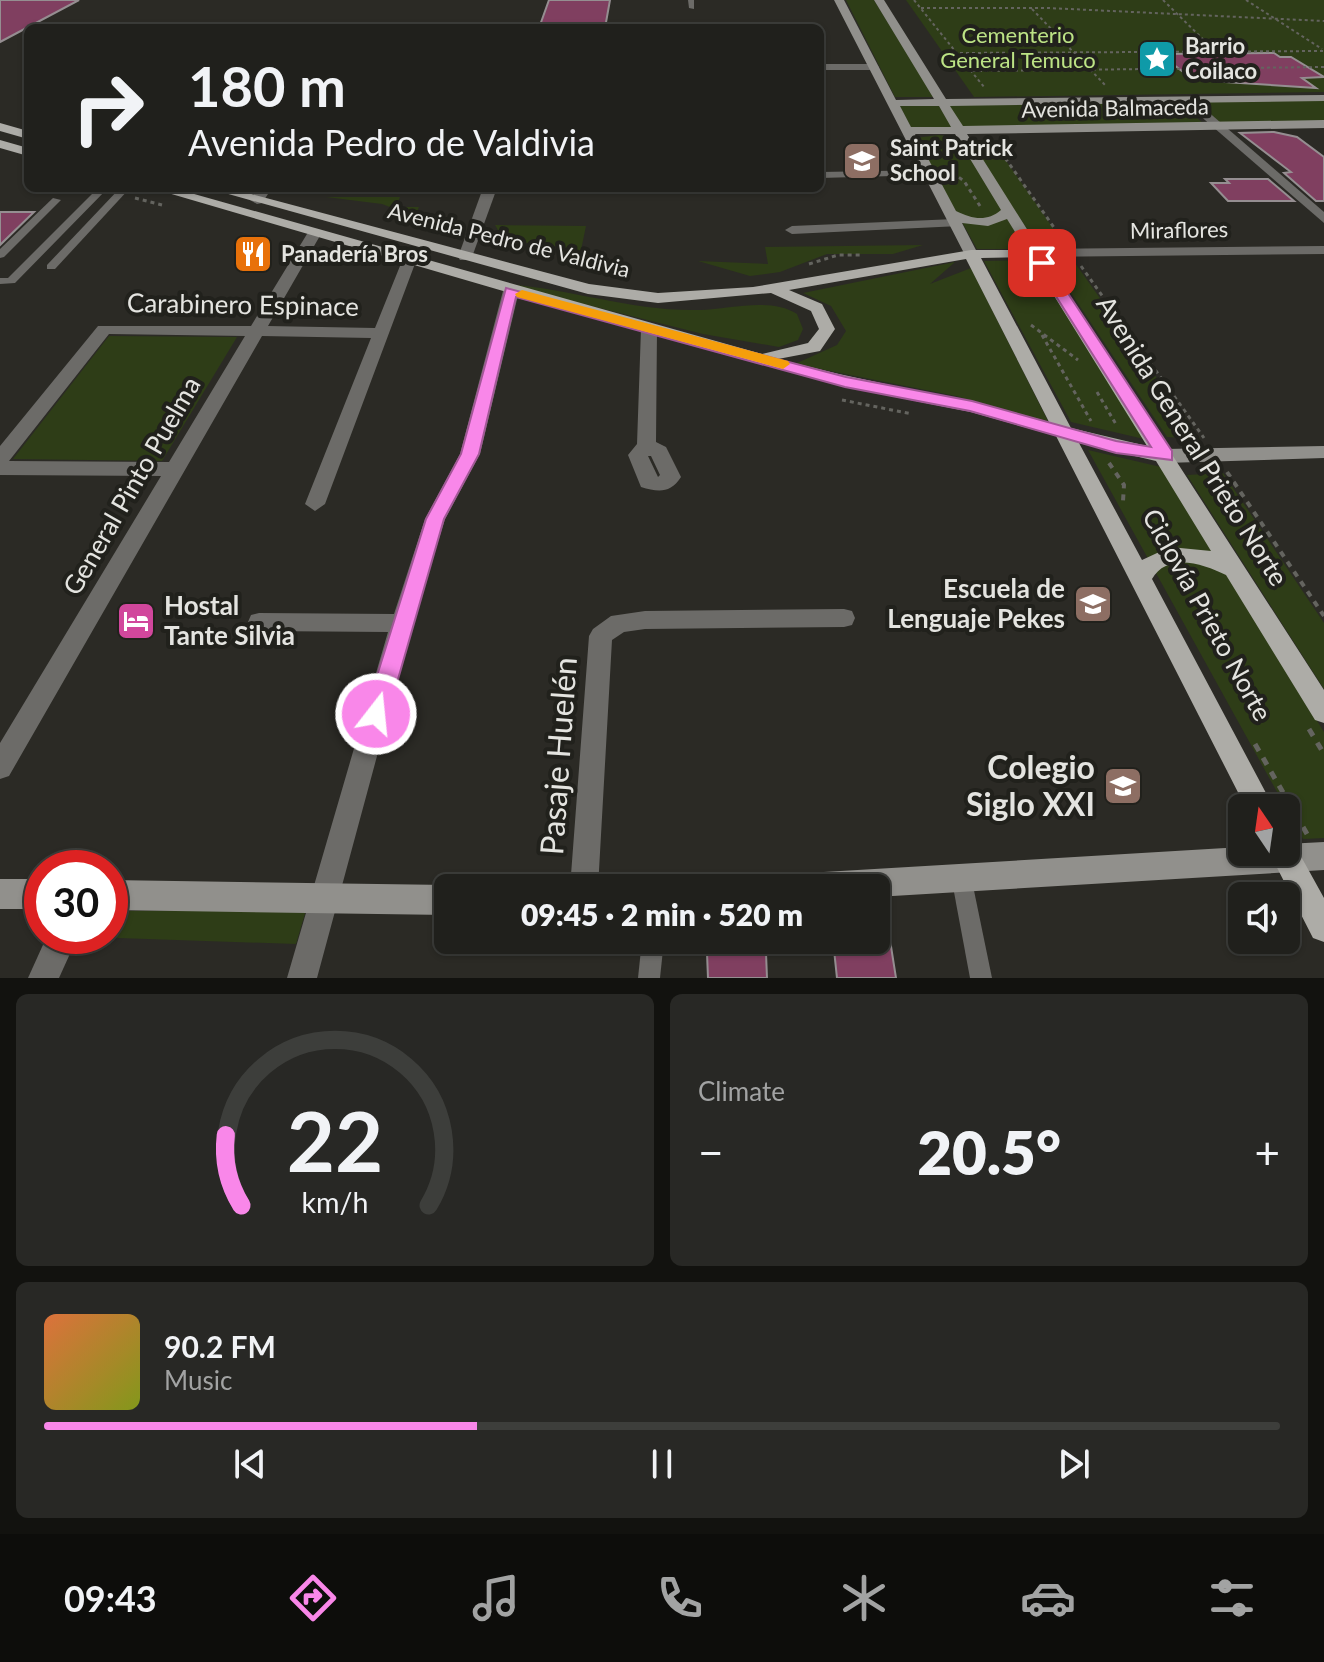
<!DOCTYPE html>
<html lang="en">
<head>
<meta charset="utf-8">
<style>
	body { margin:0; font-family:Lato,sans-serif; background:#282825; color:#f1f3f6; height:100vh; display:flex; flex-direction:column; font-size:30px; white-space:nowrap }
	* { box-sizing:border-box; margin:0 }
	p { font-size:26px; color:#a2a3a3 }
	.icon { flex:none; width:44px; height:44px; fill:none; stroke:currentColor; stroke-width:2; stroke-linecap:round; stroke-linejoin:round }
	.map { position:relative; height:978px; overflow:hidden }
	.details { display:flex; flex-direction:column; gap:16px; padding:16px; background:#12120f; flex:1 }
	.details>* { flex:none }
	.guide { position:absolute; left:24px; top:24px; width:800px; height:168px; border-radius:12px; box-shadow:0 2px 6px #0004,0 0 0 2px #3d3e3b; background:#20201c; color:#f1f3f6; overflow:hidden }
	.needle { width:52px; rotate:347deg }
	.buttons { position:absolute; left:1228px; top:794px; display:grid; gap:16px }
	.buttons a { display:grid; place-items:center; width:72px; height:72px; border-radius:12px; background:#20201c; box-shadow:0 2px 6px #0004,0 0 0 2px #3d3e3b; font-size:40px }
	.speed { position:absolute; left:24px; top:850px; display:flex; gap:16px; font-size:40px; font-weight:700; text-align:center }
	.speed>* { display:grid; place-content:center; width:104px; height:104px; border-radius:50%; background:#20201c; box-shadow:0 2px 6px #0004,0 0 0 2px #3d3e3b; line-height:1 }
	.speed .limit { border:12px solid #d22; background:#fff; color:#111 }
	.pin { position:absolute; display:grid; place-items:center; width:68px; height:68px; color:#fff; margin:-34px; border-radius:16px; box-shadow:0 4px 12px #0006 }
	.me { position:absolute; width:88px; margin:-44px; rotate:16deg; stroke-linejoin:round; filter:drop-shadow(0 0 6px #0008) }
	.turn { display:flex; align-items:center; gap:28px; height:168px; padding:0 32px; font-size:36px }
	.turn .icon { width:104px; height:104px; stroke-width:2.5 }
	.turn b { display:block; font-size:56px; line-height:68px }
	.big { font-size:60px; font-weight:800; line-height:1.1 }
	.details .widget { flex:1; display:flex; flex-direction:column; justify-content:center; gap:12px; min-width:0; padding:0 28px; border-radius:12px; background:#282825 }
	.details .dial { align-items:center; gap:0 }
	.dial svg { height:208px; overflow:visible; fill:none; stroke:#3d3e3b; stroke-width:7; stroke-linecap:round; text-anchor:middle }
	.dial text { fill:#f1f3f6; stroke:none }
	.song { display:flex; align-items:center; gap:24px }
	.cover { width:96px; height:96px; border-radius:12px; background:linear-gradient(135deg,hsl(20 70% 55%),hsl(70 70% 35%)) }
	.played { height:8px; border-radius:4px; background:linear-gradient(90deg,#f987e9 35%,#3d3e3b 35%) }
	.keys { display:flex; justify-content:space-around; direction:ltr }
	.heat { display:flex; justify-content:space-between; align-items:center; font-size:44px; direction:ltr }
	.details .tiles { flex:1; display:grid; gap:16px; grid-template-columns:1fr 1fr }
	.widget:last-child { grid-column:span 2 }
	.trip { position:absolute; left:434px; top:874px; width:456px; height:80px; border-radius:12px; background:#20201c; box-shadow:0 2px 6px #0004,0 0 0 2px #3d3e3b; font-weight:800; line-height:80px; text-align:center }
	.tab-bar { display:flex; height:128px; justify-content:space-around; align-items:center; background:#0d0d0b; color:#a2a3a3 }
	.tab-bar .icon { width:56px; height:56px }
	.tab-bar .current { color:#f987e9 }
	.tab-bar b { font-size:36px; color:#f1f3f6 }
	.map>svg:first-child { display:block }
	.green { fill:#2e3d17 }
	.building { fill:#803f60; stroke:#958e91; stroke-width:2 }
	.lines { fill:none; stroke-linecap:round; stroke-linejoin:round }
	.path-far3 { stroke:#64645f; stroke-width:2; stroke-dasharray:3 3; stroke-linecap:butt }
	.path-far2 { stroke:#64645f; stroke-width:3; stroke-dasharray:4 4; stroke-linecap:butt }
	.path-far1 { stroke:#64645f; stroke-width:4; stroke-dasharray:6 6; stroke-linecap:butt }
	.path { stroke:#64645f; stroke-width:5; stroke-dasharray:8 8; stroke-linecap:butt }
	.lane { fill:#6c6b68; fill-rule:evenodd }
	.street { fill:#6c6b68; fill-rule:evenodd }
	.secondary { fill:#91908c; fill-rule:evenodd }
	.primary { fill:#adaca7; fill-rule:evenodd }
	.route { fill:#f987e9; stroke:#a25897; stroke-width:2 }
	.slow { fill:#f59e0b }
	.labels { text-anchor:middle; stroke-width:8; stroke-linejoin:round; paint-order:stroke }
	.far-park-label { font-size:22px; fill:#bce385; stroke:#21211c }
	.far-poi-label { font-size:22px; font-weight:bold; fill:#e4e4e0; stroke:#21211c; text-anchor:start }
	.far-street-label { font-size:22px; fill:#e4e4e0; stroke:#21211c }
	.street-label { font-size:26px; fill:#e4e4e0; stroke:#21211c }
	.poi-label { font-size:26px; font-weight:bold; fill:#e4e4e0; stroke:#21211c; text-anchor:end }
	.near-street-label { font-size:32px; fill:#e4e4e0; stroke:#21211c }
	.near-poi-label { font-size:32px; font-weight:bold; fill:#e4e4e0; stroke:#21211c; text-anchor:end }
</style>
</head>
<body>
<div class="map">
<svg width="1324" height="978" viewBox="0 0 1324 978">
	<rect width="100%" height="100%" fill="#2b2a25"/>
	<g class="green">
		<path d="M846,0h28l60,97h-39z"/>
		<path d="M906,0h418v92l-350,5z"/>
		<path d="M1324,99v24l-102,2 -29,-25z"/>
		<path d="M1178,102l25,21 -241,5 -17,-23z"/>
		<path d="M900,106h39l13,21 -41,1z"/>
		<path d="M939,135l20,3 68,111h-50l-62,-111z"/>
		<path d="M995,145l65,93h-27l-61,-92z"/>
		<path d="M326,197h74l-4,10h23l-7,17 -17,-15 -13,-5z"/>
		<path d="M495,225l91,1 -6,29 -32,-11 -43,-2z"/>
		<path d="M923,245l-30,9h-66l-47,18 -30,4 -52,-15 70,3 -3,-17z"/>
		<path d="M1034,260l110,179 -73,-17 -87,-161z"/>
		<path d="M955,262l-25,22 41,-16 78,155 -93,-27 -161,-32 42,-19 9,-14 -15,-25 -28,-13z"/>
		<path d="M1051,263h24l125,176 -33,-2z"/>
		<path d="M504,284c66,4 128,28 196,26 30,-1 71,-13 97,4l6,15 -5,11 -19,7 -76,-13z"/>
		<path d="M109,336l128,1 -75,124 -149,-2z"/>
		<path d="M1088,450l73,17 163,265v106l-21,1z"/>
		<path d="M1223,473l101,150v66l-137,-214z"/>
		<path d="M306,910l-10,34 -207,-7 21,-1v-25z"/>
	</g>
	<g class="building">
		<path d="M0,0h79l-79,42z"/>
		<path d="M549,0h61l-5,28h-66z"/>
		<path d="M1274,53l6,4h11l33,20 -22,1 14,10 -91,-6 -14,-7h-24l-27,-21z"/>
		<path d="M1274,132l23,5 27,20v44h-8l-32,-28 7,-1 -51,-39z"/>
		<path d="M1225,179h43l26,22h-66l-17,-18h18z"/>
		<path d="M0,212h34l-34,33z"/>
		<path d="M833,940h57l6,38h-59z"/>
		<path d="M707,953h59l1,25h-59z"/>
	</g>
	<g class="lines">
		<g class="path-far3">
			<path d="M914,0l70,87"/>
			<path d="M1163,0l52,51"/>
			<path d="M1246,0l76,49"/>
			<path d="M921,8h127l276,13"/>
			<path d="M1032,9l74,77"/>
			<path d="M960,53l364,-2"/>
			<path d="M973,71l351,-4"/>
		</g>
		<g class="path-far2">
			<path d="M996,145l64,91"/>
			<path d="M946,168l18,13 16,25"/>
			<path d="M135,198l27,7"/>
			<path d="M809,264l29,-9h24"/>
			<path d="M1081,266l123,172"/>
			<path d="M1031,325l47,35"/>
			<path d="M1042,335l49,86"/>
			<path d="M1097,392l20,34"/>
			<path d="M842,400l70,14"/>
		</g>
		<g class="path-far1">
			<path d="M1109,463l15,22 -1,16"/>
			<path d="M1227,472l97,144"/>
		</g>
		<g class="path">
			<path d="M1309,729l15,25"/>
			<path d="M1255,744l52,90"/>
		</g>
		<g class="lane">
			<path d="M688,0h6v9l-5,-1z"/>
			<path d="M746,22l2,1 2,5h-6l-1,-4z"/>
			<path d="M932,170v4l-3,1 -109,3v-6z"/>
			<path d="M98,188h10l-93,95 -15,1v-6h8z"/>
			<path d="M120,188h10l-75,81h-8v-4z"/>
			<path d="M53,198l8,2 -57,57 -4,1v-9z"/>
			<path d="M961,866l7,3 3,7 21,102h-22l-19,-102 3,-7z"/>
			<path d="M642,940h22l-4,38h-22z"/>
		</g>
		<g class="street">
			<path d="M820,64h54l5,3 -5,3h-54z"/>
			<path d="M1183,97h8l133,115v11l-141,-122z"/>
			<path d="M258,188h14l-10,15 -5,1 -7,-4z"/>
			<path d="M483,188h14l-25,69 -2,3h-10l-2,-3z"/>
			<path d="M955,219l5,1v6l-168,8 -7,-4 7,-4z"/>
			<path d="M314,230l7,4 -53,92 107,2 27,-67 7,-4 7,4 -91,243 -10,7 -10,-7 66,-166 -109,-2 -253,440 -9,3v-36l161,-267 -161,-1v-29l98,-120h153l56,-92zM109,334l136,2 -76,126 -160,-1z"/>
			<path d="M1324,246v8l-289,3 -7,-4 7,-4z"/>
			<path d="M511,286l8,5 -39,163 -35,65 -32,104 -96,355h-30l101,-346 -129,-1 -8,-2 -3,-7 3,-7 8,-2 135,1 31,-95 35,-65 43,-163z"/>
			<path d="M649,324l8,5 -1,113 10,5 15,30c-11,17 -23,15 -40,10l-13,-32 9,-11 4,-115zM648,456h3l9,19 -2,2z"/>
			<path d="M844,609l8,2 3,7 -3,7 -8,2 -199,2 -21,3 -12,8 -14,248h-28l19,-252 4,-7 18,-13 34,-5z"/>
			<path d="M47,936h31l-19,42h-31z"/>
		</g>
		<g class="secondary">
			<path d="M834,0h10l52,100 38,-1 -60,-99h10l62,99 378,-4v6l-374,5 13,20 361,-6v8l-357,6 75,119 -2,3h-10l-23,-37 -19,7 -26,-3 16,31 -2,3h-10zM900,106h39l12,21h-40zM915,134h40l46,76c-14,12 -29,9 -45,1z"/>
			<path d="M1324,446v12l-159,5 -10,-7 10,-7z"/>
			<path d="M1324,842v28l-448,27v-9h-100l4,-10 10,-4 452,-27v5h44v-8z"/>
			<rect x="0" y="879" width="42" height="30"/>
			<path d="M110,880l338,5 6,3h-6v27l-338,-5z"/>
		</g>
		<g class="primary">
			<path d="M0,123l28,8v8l-28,-8z"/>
			<path d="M0,140l28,8v8l-28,-8z"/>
			<path d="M151,188h22l589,166 46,-11 11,-14 -8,-18 -40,-18 -113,10 -70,-9 -381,-106h22l360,96 69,9 95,-6 218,-37h69l284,440v33l-9,-3 -89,-145c-23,-11 -58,-23 -74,4l122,229h-28l-190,-372 -85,-24 -126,-25 -202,-55zM1030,257l117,189 -76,-18 -90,-170zM966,259l83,163c-89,-25 -181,-39 -271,-63l42,-8 15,-22 -13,-25 -33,-14zM1079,443l77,18 55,90 -41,-4 -28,13z"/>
			<path d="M1286,839l7,3 31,56v44l-11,-4 -44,-86h17z"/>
		</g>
	</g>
	<path class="route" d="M1042,259l6,4 124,188v9l-56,-7 -146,-42 -125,-24 -329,-90 -37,157 -35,65 -56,195 -4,7 -8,3 -8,-3 -3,-7 61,-195 35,-65 45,-166 340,89 126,24 144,40 35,6 -116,-184z"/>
	<path class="slow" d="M522,290l266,71 2,3 -7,5 -266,-72 -2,-3z"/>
	<defs>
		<symbol id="sight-square" viewBox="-11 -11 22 22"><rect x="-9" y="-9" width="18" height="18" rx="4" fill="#0f9aa8" stroke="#21211c"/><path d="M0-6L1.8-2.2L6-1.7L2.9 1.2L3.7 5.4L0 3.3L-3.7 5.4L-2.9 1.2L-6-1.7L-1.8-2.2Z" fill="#fff"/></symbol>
		<symbol id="school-square" viewBox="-11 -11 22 22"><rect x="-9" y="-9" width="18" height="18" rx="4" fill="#8d6e63" stroke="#21211c"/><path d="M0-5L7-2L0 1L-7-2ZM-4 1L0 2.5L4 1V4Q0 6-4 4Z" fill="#fff"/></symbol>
		<symbol id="restaurant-square" viewBox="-11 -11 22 22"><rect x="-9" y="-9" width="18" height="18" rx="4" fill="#e8710a" stroke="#21211c"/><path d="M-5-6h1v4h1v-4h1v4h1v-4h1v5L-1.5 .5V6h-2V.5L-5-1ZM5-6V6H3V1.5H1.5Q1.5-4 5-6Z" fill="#fff"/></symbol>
		<symbol id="hotel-square" viewBox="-11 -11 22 22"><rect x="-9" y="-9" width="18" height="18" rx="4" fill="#d1479c" stroke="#21211c"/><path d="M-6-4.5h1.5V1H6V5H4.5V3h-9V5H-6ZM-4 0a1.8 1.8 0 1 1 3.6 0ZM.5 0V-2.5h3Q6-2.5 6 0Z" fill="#fff"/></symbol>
	</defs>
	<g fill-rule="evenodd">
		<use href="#sight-square" x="1135" y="37" width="44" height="44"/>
		<use href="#school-square" x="840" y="139" width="44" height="44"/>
		<use href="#restaurant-square" x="231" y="232" width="44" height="44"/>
		<use href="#school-square" x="1071" y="582" width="44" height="44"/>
		<use href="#hotel-square" x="114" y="599" width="44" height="44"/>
		<use href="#school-square" x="1101" y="764" width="44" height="44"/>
	</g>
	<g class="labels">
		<g class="far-park-label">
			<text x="1018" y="43">Cementerio<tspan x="1018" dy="25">General Temuco</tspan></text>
		</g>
		<g class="far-poi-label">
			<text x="1185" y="54">Barrio<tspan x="1185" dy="25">Coilaco</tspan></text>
			<text x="890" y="156">Saint Patrick<tspan x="890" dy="25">School</tspan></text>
			<text x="281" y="262">Panadería Bros</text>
		</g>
		<g class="far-street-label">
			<text transform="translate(1115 108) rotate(-1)" y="8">Avenida Balmaceda</text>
			<text transform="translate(1179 230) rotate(-1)" y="8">Miraflores</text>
			<text transform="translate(509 240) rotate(14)" y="8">Avenida Pedro de Valdivia</text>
		</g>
		<g class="street-label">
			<text transform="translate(243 305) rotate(1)" y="9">Carabinero Espinace</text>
			<text transform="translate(1192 441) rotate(58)" y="9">Avenida General Prieto Norte</text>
			<text transform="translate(132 486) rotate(-60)" y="9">General Pinto Puelma</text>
			<text transform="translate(1207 615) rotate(61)" y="9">Ciclovía Prieto Norte</text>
		</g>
		<g class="poi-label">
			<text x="1065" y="598">Escuela de<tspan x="1065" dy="30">Lenguaje Pekes</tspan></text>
			<text x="164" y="615" text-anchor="start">Hostal<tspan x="164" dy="30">Tante Silvia</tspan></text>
		</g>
		<g class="near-street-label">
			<text transform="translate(559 756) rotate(-86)" y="11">Pasaje Huelén</text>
		</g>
		<g class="near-poi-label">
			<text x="1095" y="779">Colegio<tspan x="1095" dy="37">Siglo XXI</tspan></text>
		</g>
	</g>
</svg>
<div class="buttons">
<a><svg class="needle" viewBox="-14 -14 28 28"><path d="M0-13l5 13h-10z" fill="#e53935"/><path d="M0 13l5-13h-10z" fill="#a2a3a3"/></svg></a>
<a><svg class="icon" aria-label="sound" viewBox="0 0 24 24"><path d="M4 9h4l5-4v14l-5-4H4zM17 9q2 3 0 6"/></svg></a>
</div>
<div class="speed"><div class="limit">30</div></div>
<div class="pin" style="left:1042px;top:263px;background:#d93025"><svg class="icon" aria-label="arrive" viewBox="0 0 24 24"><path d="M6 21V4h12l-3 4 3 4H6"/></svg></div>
<svg class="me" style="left:376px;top:714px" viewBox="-20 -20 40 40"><circle r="17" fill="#f987e9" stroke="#fff" stroke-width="3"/><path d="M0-11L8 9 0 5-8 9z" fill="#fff"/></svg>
<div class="trip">09:45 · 2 min · 520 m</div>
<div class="guide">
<div class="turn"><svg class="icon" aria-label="right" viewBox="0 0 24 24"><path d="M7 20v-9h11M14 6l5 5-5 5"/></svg><div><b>180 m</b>Avenida Pedro de Valdivia</div></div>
</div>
</div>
<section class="details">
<div class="tiles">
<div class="widget dial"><svg viewBox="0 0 100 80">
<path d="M14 69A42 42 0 1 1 86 69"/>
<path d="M14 69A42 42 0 0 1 8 42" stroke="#f987e9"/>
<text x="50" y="56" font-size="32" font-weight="700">22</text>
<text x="50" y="72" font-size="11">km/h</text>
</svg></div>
<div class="widget"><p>Climate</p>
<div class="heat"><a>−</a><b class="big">20.5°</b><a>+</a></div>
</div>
<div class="widget">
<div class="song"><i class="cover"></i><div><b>90.2 FM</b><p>Music</p></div></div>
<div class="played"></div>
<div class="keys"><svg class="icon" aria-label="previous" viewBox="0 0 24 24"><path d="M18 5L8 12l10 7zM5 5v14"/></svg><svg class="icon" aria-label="pause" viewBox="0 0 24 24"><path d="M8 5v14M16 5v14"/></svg><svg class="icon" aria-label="next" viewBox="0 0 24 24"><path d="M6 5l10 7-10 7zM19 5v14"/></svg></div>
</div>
</div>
</section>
<nav class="tab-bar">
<b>09:43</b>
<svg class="icon current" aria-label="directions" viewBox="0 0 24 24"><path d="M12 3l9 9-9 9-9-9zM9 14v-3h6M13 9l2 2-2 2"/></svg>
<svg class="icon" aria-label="music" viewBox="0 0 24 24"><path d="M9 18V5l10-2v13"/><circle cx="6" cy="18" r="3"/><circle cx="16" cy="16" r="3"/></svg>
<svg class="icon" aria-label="phone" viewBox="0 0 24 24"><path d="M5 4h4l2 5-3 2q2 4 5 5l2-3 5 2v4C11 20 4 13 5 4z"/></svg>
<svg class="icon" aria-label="climate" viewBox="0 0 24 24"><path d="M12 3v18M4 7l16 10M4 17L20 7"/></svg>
<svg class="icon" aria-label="car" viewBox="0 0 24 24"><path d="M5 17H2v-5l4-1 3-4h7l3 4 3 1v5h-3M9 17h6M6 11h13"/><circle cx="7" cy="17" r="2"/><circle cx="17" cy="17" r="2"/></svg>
<svg class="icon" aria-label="filters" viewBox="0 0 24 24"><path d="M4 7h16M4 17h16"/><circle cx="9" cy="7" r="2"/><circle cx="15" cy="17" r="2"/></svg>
</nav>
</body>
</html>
